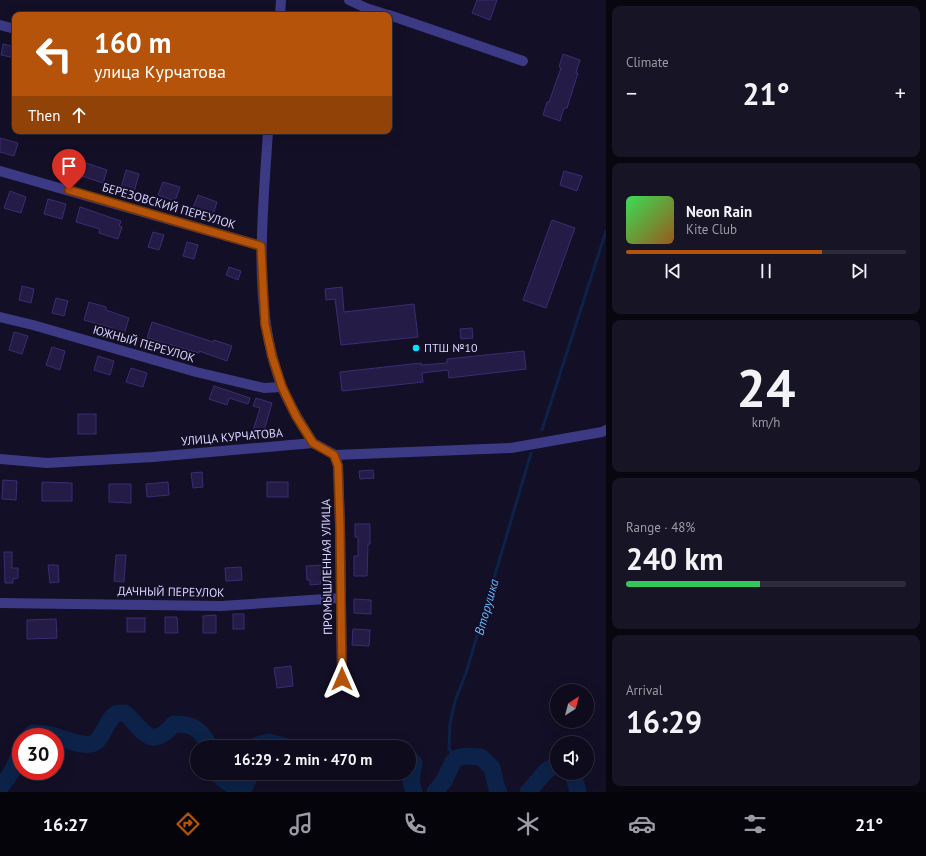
<!DOCTYPE html>
<html lang="en">
<head>
<meta charset="utf-8">
<style>
	body { margin:0; font-family:"PT Sans",sans-serif; background:#171425; color:#f1f3f6; height:100vh; display:flex; flex-direction:column; font-size:15px; white-space:nowrap }
	* { box-sizing:border-box; margin:0 }
	p { font-size:13px; color:#9b9ba3 }
	.icon { flex:none; width:22px; height:22px; fill:none; stroke:currentColor; stroke-width:2; stroke-linecap:round; stroke-linejoin:round }
	.map { position:relative; flex:1; overflow:hidden }
	.sheet { display:flex; flex-direction:column; gap:6px; padding:6px; background:#08060f; width:320px }
	.sheet>* { flex:none }
	.hud { position:absolute; left:12px; top:12px; width:380px; height:122px; border-radius:8px; box-shadow:0 4px 16px #0002,0 0 0 1px #2e2b3b; background:#b45309; color:#fff; overflow:hidden }
	.needle { width:26px; rotate:36deg }
	.fabs { position:absolute; left:550px; top:684px; display:grid; gap:8px }
	.fabs a { display:grid; place-items:center; width:44px; height:44px; border-radius:50%; background:#0e0b1c; box-shadow:0 4px 16px #0002,0 0 0 1px #2e2b3b; font-size:20px }
	.speed { position:absolute; left:12px; top:728px; display:flex; gap:8px; font-size:20px; font-weight:700; text-align:center }
	.speed>* { display:grid; place-content:center; width:52px; height:52px; border-radius:50%; background:#0e0b1c; box-shadow:0 4px 16px #0002,0 0 0 1px #2e2b3b; line-height:1 }
	.speed .limit { border:6px solid #d22; background:#fff; color:#111 }
	.pin { position:absolute; display:grid; place-items:center; width:34px; height:34px; color:#fff; margin:-41px -17px; border-radius:50% 50% 50% 0; rotate:-45deg; box-shadow:0 0 4px #0007 }
	.pin .icon { rotate:45deg }
	.me { position:absolute; width:44px; margin:-22px; rotate:0deg; stroke-linejoin:round; filter:drop-shadow(0 0 3px #0008) }
	.turn { display:flex; align-items:center; gap:14px; height:84px; padding:0 16px; font-size:18px }
	.turn .icon { width:52px; height:52px; stroke-width:2.5 }
	.turn b { display:block; font-size:28px; line-height:34px }
	.then { display:flex; align-items:center; height:38px; padding:0 16px; background:#0003; gap:8px; font-size:15px }
	.big { font-size:30px; font-weight:700; line-height:1.1 }
	.sheet .card { flex:1; display:flex; flex-direction:column; justify-content:center; gap:6px; min-width:0; padding:0 14px; border-radius:8px; background:#171425 }
	.sheet .dial { align-items:center; gap:0 }
	.dial b { font-size:52px; line-height:1 }
	.song { display:flex; align-items:center; gap:12px }
	.cover { width:48px; height:48px; border-radius:6px; background:linear-gradient(135deg,hsl(130 70% 55%),hsl(30 70% 35%)) }
	.played { height:4px; border-radius:2px; background:linear-gradient(90deg,#b45309 70%,#2e2b3b 70%) }
	.keys { display:flex; justify-content:space-around; direction:ltr }
	.heat { display:flex; justify-content:space-between; align-items:center; font-size:22px; direction:ltr }
	.charge { height:6px; border-radius:3px; background:linear-gradient(90deg,#34c759 48%,#2e2b3b 0) }
	.trip { position:absolute; left:190px; top:740px; width:226px; height:40px; border-radius:20px; background:#0e0b1c; box-shadow:0 4px 16px #0002,0 0 0 1px #2e2b3b; font-weight:700; line-height:40px; text-align:center }
	.dock { display:flex; height:64px; justify-content:space-around; align-items:center; background:#06040b; color:#9b9ba3 }
	.dock .icon { width:28px; height:28px }
	.dock .selected { color:#b45309 }
	.dock b { font-size:18px; color:#f1f3f6 }
	main { display:flex; flex:1; min-height:0 }
	.map>svg:first-child { display:block }
	.lines { fill:none; stroke-linecap:round; stroke-linejoin:round }
	.stream { stroke:#0c2248; stroke-width:3 }
	.river { stroke:#0c2248; stroke-width:17 }
	.building { fill:#241b47; stroke:#3b2d73 }
	.minor { stroke:#3d3a85; stroke-width:10 }
	.route-casing { stroke:#753606; stroke-width:10 }
	.route { stroke:#b45309; stroke-width:7 }
	.poi-dot { fill:#00e5ff; stroke:#130f26; stroke-width:1.5 }
	.labels { text-anchor:middle; stroke-width:4; stroke-linejoin:round; paint-order:stroke }
	.street-label { font-size:12px; fill:#d9d4ff; stroke:#130f26 }
	.poi-label { font-size:12px; fill:#d9d4ff; stroke:#130f26; text-anchor:start }
	.water-label { font-size:13px; font-style:italic; fill:#62b6ff; stroke:#130f26 }
</style>
</head>
<body>
<main>
<div class="map">
<svg width="606" height="792" viewBox="0 0 606 792">
	<rect width="100%" height="100%" fill="#130f26"/>
	<g class="lines">
		<g class="stream">
			<path d="M542,430l64,-199"/>
			<path d="M457,758l-8,-9 1,-25 5,-23 11,-28 65,-220"/>
		</g>
		<g class="river">
			<path d="M29,737l4,-4c9,0 19,2 28,5 9,3 19,8 30,6 13,-3 14,-24 25,-30 3,-1 7,-1 9,-1 18,16 25,39 49,11 4,0 9,0 13,1 10,2 19,12 22,22"/>
			<path d="M257,747l1,-2 11,-3 18,5"/>
			<path d="M409,758l5,5 -3,19 3,10"/>
			<path d="M217,773c6,8 18,16 28,13l6,-13"/>
			<path d="M573,773l5,19"/>
			<path d="M0,787c11,-11 16,-23 21,-37"/>
			<path d="M435,792l9,-11 9,-19 4,-4 8,-2 16,1 11,11 5,21 2,3"/>
			<path d="M528,792l19,-22 10,-5"/>
		</g>
	</g>
	<g class="building">
		<path d="M477,0h20l-7,20 -18,-7z"/>
		<path d="M3,44l12,3v11l-14,-3z"/>
		<path d="M563,54l17,6 -4,13h2l-11,35h-3l-4,13 -17,-6 4,-13h2l12,-34 -2,-1z"/>
		<path d="M0,138l18,5 -4,13 -14,-4z"/>
		<path d="M65,156l42,14 -4,13 -42,-14z"/>
		<path d="M126,170l13,4 -5,18 -13,-4z"/>
		<path d="M564,171l18,5 -5,15 -17,-6z"/>
		<path d="M163,182l17,5 -5,14 -17,-6z"/>
		<path d="M10,191l16,6 -5,16 -17,-5z"/>
		<path d="M198,195l19,7 -4,13 -20,-7z"/>
		<path d="M48,199l18,5 -4,15 -18,-5z"/>
		<path d="M80,207l41,14 -2,5 3,1 -4,12 -19,-6 1,-4 -24,-7z"/>
		<path d="M552,220l23,8 -29,80 -23,-8z"/>
		<path d="M153,232l11,3 -5,15 -11,-3z"/>
		<path d="M187,242l11,3 -4,14 -11,-3z"/>
		<path d="M229,267l12,4 -3,9 -12,-5z"/>
		<path d="M22,286l12,3 -3,14 -12,-3z"/>
		<path d="M342,287l2,25 70,-8 4,33 -77,8 -6,-46 -9,1 -1,-11z"/>
		<path d="M56,298l12,3 -4,15 -12,-3z"/>
		<path d="M89,302l17,5v3l23,8 -5,17 -12,-4 1,-3 -29,-8z"/>
		<path d="M152,322l61,20 1,-2 18,6 -5,15 -28,-10v2l-52,-15z"/>
		<path d="M472,328l1,10 -12,1 -1,-10z"/>
		<path d="M14,332l14,4 -6,18 -13,-4z"/>
		<path d="M52,347l13,4 -5,19 -14,-5z"/>
		<path d="M524,351l2,18 -77,9 -1,-8 -26,3 1,9 -81,9 -2,-19 81,-9v2l26,-2v-4z"/>
		<path d="M98,356l16,5 -4,14 -16,-5z"/>
		<path d="M131,368l16,5 -4,14 -17,-5z"/>
		<path d="M214,386l36,12 -2,6 -19,-6 -2,7 -18,-6z"/>
		<path d="M256,398l16,5 -9,31 -10,-3 7,-23 -7,-2z"/>
		<rect x="78" y="414" width="18" height="20"/>
		<path d="M373,470l1,8 -14,1 -1,-8z"/>
		<path d="M202,472l1,15 -10,1 -2,-15z"/>
		<path d="M3,480l14,1 -1,19 -14,-1z"/>
		<path d="M42,482l30,1v18h-30z"/>
		<path d="M168,482l1,13 -22,2 -1,-13z"/>
		<rect x="267" y="482" width="21" height="15"/>
		<path d="M109,484h22v19l-22,-1z"/>
		<path d="M355,524h15v20h-2l-1,32h-13v-20h4v-19h-3z"/>
		<path d="M4,552h8v16h6v10l-5,1v4h-8z"/>
		<path d="M116,555h10l-2,27 -10,-1z"/>
		<path d="M48,565h10l1,17 -9,1z"/>
		<path d="M325,565l1,14 -5,1v4l-11,1v-5h-3l-1,-14z"/>
		<path d="M241,567l1,13 -16,1 -1,-13z"/>
		<path d="M354,599l17,1v14l-17,-1z"/>
		<rect x="233" y="614" width="11" height="15"/>
		<path d="M216,615v18h-13v-17z"/>
		<path d="M165,617h12l1,16h-13z"/>
		<rect x="127" y="618" width="18" height="14"/>
		<path d="M56,619l1,19 -30,1v-19z"/>
		<path d="M353,629l17,1 -1,16 -17,-1z"/>
		<path d="M291,666l2,20 -16,2 -3,-20z"/>
	</g>
	<g class="lines">
		<g class="minor">
			<path d="M349,0l17,8 22,7"/>
			<path d="M280,15l1,-15"/>
			<path d="M389,15l134,46"/>
			<path d="M0,25l15,4"/>
			<path d="M268,131c-5,84 -17,176 14,256 8,20 20,38 31,56"/>
			<path d="M0,171l261,75"/>
			<path d="M0,317l33,8 163,47 68,16 18,-1"/>
			<path d="M335,455l3,11 2,60 2,153"/>
			<path d="M0,459l47,4 34,-2 72,-4 160,-14 22,12 176,-7 91,-16 4,-2"/>
			<path d="M0,603l221,3 120,-8"/>
		</g>
	</g>
	<g class="lines">
		<defs>
			<path id="route" d="M69,190l192,56 4,78 7,32 10,31 14,29 17,27 21,12 4,11 2,60 2,153"/>
		</defs>
		<use href="#route" class="route-casing"/>
		<use href="#route" class="route"/>
	</g>
	<circle class="poi-dot" cx="416" cy="348" r="4"/>
	<g class="labels">
		<g class="street-label">
			<text transform="translate(169 206) rotate(16)" y="4">БЕРЕЗОВСКИЙ ПЕРЕУЛОК</text>
			<text transform="translate(144 344) rotate(16)" y="4">ЮЖНЫЙ ПЕРЕУЛОК</text>
			<text transform="translate(232 437) rotate(-5)" y="4">УЛИЦА КУРЧАТОВА</text>
			<text transform="translate(327 567) rotate(-91)" y="4">ПРОМЫШЛЕННАЯ УЛИЦА</text>
			<text transform="translate(171 592) rotate(1)" y="4">ДАЧНЫЙ ПЕРЕУЛОК</text>
		</g>
		<g class="poi-label">
			<text x="424" y="352">ПТШ №10</text>
		</g>
		<g class="water-label">
			<text transform="translate(486 607) rotate(-74)" y="5">Вторушка</text>
		</g>
	</g>
</svg>
<div class="fabs">
<a><svg class="needle" viewBox="-14 -14 28 28"><path d="M0-13l5 13h-10z" fill="#e53935"/><path d="M0 13l5-13h-10z" fill="#9b9ba3"/></svg></a>
<a><svg class="icon" aria-label="sound" viewBox="0 0 24 24"><path d="M4 9h4l5-4v14l-5-4H4zM17 9q2 3 0 6"/></svg></a>
</div>
<div class="speed"><div class="limit">30</div></div>
<div class="pin" style="left:69px;top:190px;background:#d93025"><svg class="icon" aria-label="arrive" viewBox="0 0 24 24"><path d="M6 21V4h12l-3 4 3 4H6"/></svg></div>
<svg class="me" style="left:342px;top:679px" viewBox="-20 -20 40 40"><path d="M0-17L14 15 0 8-14 15z" fill="#b45309" stroke="#fff" stroke-width="4"/></svg>
<div class="trip">16:29 · 2 min · 470 m</div>
<div class="hud">
<div class="turn"><svg class="icon" aria-label="left" viewBox="0 0 24 24"><path d="M17 20v-9H6M10 6l-5 5 5 5"/></svg><div><b>160 m</b>улица Курчатова</div></div>
<div class="then">Then<svg class="icon" aria-label="ahead" viewBox="0 0 24 24"><path d="M12 20V5M6 11l6-6 6 6"/></svg></div>
</div>
</div>
<section class="sheet">
<div class="card"><p>Climate</p>
<div class="heat"><a>−</a><b class="big">21°</b><a>+</a></div>
</div>
<div class="card">
<div class="song"><i class="cover"></i><div><b>Neon Rain</b><p>Kite Club</p></div></div>
<div class="played"></div>
<div class="keys"><svg class="icon" aria-label="previous" viewBox="0 0 24 24"><path d="M18 5L8 12l10 7zM5 5v14"/></svg><svg class="icon" aria-label="pause" viewBox="0 0 24 24"><path d="M8 5v14M16 5v14"/></svg><svg class="icon" aria-label="next" viewBox="0 0 24 24"><path d="M6 5l10 7-10 7zM19 5v14"/></svg></div>
</div>
<div class="card dial"><b>24</b><p>km/h</p></div>
<div class="card"><p>Range · 48%</p><b class="big">240 km</b><div class="charge"></div></div>
<div class="card"><p>Arrival</p><b class="big">16:29</b></div>
</section>
</main>
<nav class="dock">
<b>16:27</b>
<svg class="icon selected" aria-label="directions" viewBox="0 0 24 24"><path d="M12 3l9 9-9 9-9-9zM9 14v-3h6M13 9l2 2-2 2"/></svg>
<svg class="icon" aria-label="music" viewBox="0 0 24 24"><path d="M9 18V5l10-2v13"/><circle cx="6" cy="18" r="3"/><circle cx="16" cy="16" r="3"/></svg>
<svg class="icon" aria-label="phone" viewBox="0 0 24 24"><path d="M5 4h4l2 5-3 2q2 4 5 5l2-3 5 2v4C11 20 4 13 5 4z"/></svg>
<svg class="icon" aria-label="climate" viewBox="0 0 24 24"><path d="M12 3v18M4 7l16 10M4 17L20 7"/></svg>
<svg class="icon" aria-label="car" viewBox="0 0 24 24"><path d="M5 17H2v-5l4-1 3-4h7l3 4 3 1v5h-3M9 17h6M6 11h13"/><circle cx="7" cy="17" r="2"/><circle cx="17" cy="17" r="2"/></svg>
<svg class="icon" aria-label="filters" viewBox="0 0 24 24"><path d="M4 7h16M4 17h16"/><circle cx="9" cy="7" r="2"/><circle cx="15" cy="17" r="2"/></svg>
<b>21°</b>
</nav>
</body>
</html>
